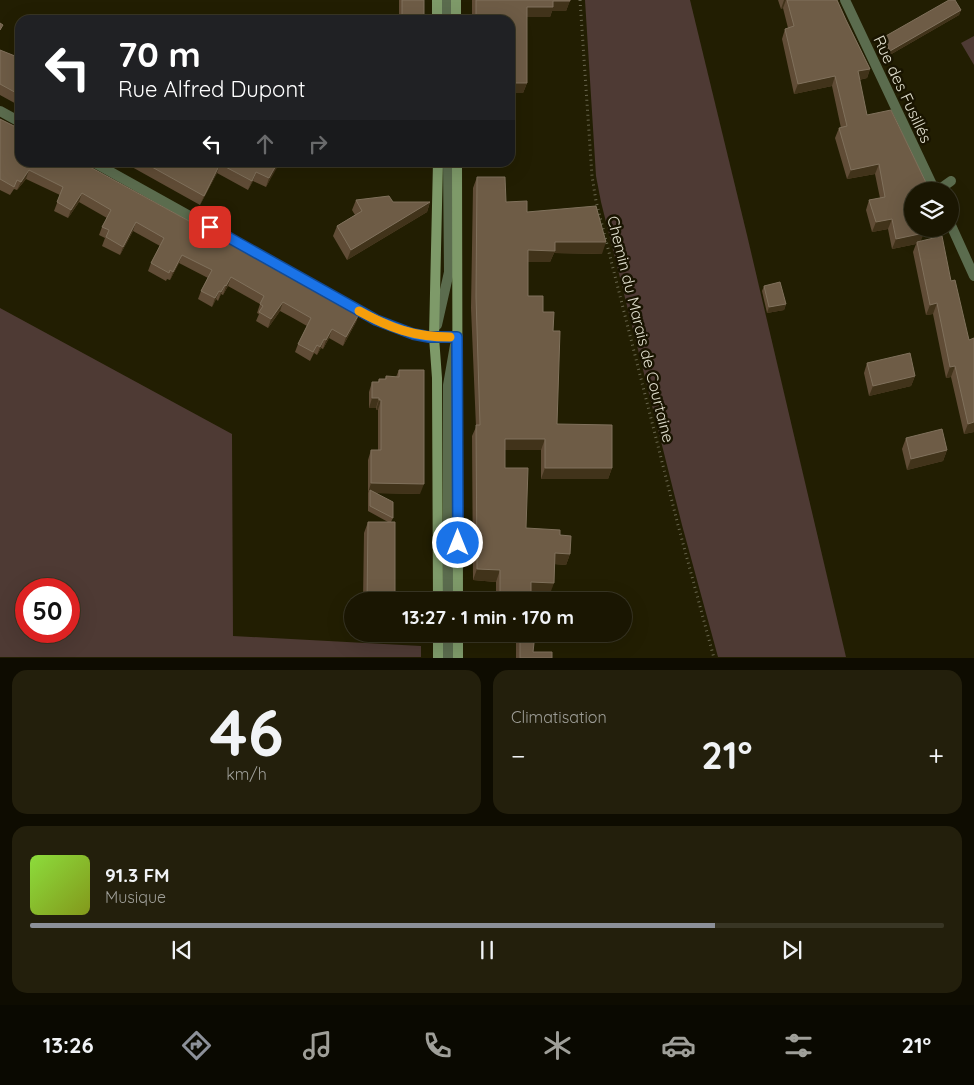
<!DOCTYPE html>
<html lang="fr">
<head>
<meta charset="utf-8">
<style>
	body { margin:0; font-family:Quicksand,sans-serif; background:#231f0c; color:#f1f3f6; height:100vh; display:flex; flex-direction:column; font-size:19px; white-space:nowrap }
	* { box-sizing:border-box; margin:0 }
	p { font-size:16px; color:#9f9f99 }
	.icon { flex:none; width:28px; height:28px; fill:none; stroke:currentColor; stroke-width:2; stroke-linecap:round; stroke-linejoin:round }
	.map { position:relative; height:658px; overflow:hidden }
	.drawer { display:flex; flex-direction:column; gap:12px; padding:12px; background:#0e0c01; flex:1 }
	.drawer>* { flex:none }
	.top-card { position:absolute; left:15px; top:15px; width:500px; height:152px; border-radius:15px; box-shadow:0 5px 20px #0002,0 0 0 1px #383524; background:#202124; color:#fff; overflow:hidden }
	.fabs { position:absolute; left:904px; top:182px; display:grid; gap:10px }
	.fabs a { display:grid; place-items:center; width:55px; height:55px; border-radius:50%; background:#1a1602; box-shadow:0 5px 20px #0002,0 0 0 1px #383524; font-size:25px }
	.speed { position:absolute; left:15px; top:578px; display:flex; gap:10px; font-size:25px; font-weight:700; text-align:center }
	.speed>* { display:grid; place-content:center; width:65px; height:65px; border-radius:50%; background:#1a1602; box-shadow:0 5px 20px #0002,0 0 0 1px #383524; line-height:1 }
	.speed .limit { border:8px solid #d22; background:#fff; color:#111 }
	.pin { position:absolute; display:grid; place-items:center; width:42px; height:42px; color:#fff; margin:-21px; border-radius:10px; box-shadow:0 2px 8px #0006 }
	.me { position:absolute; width:55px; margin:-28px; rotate:0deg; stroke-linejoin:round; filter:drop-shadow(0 0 4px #0008) }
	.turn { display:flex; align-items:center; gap:18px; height:105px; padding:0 20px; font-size:22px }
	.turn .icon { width:65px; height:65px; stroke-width:2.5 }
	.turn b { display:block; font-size:35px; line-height:42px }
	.lanes { display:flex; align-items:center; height:48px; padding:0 20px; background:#0003; justify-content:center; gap:25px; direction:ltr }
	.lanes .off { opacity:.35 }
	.big { font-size:38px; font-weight:700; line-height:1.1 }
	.drawer .tile { flex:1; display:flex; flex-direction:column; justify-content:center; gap:8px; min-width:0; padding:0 18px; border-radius:15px; background:#231f0c }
	.drawer .dial { align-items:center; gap:0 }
	.dial b { font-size:65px; line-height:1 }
	.song { display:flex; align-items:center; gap:15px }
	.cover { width:60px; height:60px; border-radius:8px; background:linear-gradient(135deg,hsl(90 70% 55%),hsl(70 70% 35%)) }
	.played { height:5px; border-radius:2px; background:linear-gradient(90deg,#8c9099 75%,#383524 75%) }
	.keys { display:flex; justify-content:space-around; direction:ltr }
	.heat { display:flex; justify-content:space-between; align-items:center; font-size:28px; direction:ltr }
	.drawer .tiles { flex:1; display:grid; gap:12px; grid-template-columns:1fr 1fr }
	.tile:last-child { grid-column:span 2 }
	.trip { position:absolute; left:344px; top:592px; width:288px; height:50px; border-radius:25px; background:#1a1602; box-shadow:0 5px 20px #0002,0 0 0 1px #383524; font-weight:700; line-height:50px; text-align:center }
	.tabs { display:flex; height:80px; justify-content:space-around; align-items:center; background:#0a0901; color:#9f9f99 }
	.tabs .icon { width:35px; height:35px }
	.tabs .on { color:#8c9099 }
	.tabs b { font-size:22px; color:#f1f3f6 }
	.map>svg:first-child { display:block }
	.green { fill:#4e3a34; fill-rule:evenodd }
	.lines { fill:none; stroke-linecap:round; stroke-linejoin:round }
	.path { stroke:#6a674f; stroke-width:3; stroke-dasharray:1 4; stroke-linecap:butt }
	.service { stroke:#5b6c4e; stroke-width:10 }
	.minor { stroke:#5b6c4e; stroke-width:10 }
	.secondary { stroke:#7e9a69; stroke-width:10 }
	.wall { fill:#604c36 }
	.shaded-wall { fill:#41331a }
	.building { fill:#6e5c46; stroke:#80715c }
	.route-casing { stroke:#114b97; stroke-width:12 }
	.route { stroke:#1a73e8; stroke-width:9 }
	.slow { stroke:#f59e0b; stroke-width:9 }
	.labels { text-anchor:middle; stroke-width:5; stroke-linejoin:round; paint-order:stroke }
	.street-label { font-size:16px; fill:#e2e0cf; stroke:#191400 }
</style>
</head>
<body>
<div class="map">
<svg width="974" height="658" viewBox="0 0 974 658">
	<rect width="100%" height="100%" fill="#221e02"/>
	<g class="green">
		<path d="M585,0h105l57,235 99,422h-128l-36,-132 -81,-323 -5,-26z"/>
		<path d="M974,36v29l-13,-22z"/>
		<path d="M0,308l232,126 1,202 188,10v11h-421zM26,589h43v42h-43z"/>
	</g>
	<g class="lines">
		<path class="path" d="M580,0l12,176 4,25 82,324 36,133"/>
		<g class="service">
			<path d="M447,0v20"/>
			<path d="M937,191l14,-10"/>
			<path d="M437,325l12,-53 -1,-110"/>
			<path d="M448,601v-216l7,-40"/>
			<path d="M448,634v24"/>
		</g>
		<g class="minor">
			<path d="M845,0l90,191"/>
			<path d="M0,111l20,11"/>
			<path d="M93,162l283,158 37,14 16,3h28"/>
			<path d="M950,223l24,53"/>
		</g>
		<g class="secondary">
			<path d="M437,0v20"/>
			<path d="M456,0v20"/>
			<path d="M438,162l-4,175 3,41 1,223"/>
			<path d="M457,162l1,439"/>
			<path d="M438,634v24"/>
			<path d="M458,634v24"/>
		</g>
	</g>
	<g class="wall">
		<path d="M399,0h25v20h-31l1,-2h5z"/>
		<path d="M472,0h98l-4,11h-14l-2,6h-23v66l-4,10h-13v-73h-38z"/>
		<path d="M778,0h59l9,20 24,49 -3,9 -8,2 8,35 45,76 9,50 53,191 -10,2 -13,-57 -5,1 -13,-64 -7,1 -13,-63 3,-8 -24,5 -4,-20 -16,3 -6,-22 3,-10 11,-2 -5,-24 -28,5 -12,-41 4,-10h2l-9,-42 -38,8 -12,-55 3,-10 3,-1 -5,-20 -2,1z"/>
		<path d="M961,10l-2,5 -71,41 -6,-13 2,-6z"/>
		<path d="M0,50l20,8v48l-20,-11z"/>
		<path d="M0,119l359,195 -3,8 -13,24 -14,-8 -6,11 -2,-1 -4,7 -3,-2 -4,8 -15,-9 3,-8 9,-18 -14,-8 -13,-7 -12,17 -12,-7 3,-7 -2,-1 3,-9 -32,-18 -5,9 -2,-1 -3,7 -2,-2 -4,8 -14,-8 3,-8 7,-13 -29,-15 -9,17 -3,-1 -1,2 -18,-10 3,-8 9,-17 -27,-15 -13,24 -18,-9 3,-8 -6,-3 3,-8 5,-9 -28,-16 -11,16 -14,-7 6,-16 -34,-16 -9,11 -3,-1 -4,6 -10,-5z"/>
		<path d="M123,162h156l-13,25 -13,-6 -5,9 -31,-17 -17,32z"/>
		<path d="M477,177l29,25 21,10 75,42 -48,-1 -4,9h-22v34l15,16 10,19 4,93 55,44 -4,11h-67v-29h-36v18l21,60 34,7 10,19 -4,11 -11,-1 -5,30h-19v7h-35v-19l-23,-2 -1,-144 4,-9 -5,-119 2,-120z"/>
		<path d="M356,200l37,2h37l-3,10 -80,48 -14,-24 4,-10 18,-11 -3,-5z"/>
		<path d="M764,286l22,18 -2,6 -17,3 -5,-22z"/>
		<path d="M867,363l48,13 -4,10 -42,10 -5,-23z"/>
		<path d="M399,370l21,124 -43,-1 16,25 -2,4 4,79h-32l1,-68 4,-11h20l-20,-11v-51l3,-10h7v-40h-2v-2h-7v-16l3,-10h6l1,-3h6l1,-3 10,1z"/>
		<path d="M906,438l41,12 -4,11 -36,9 -5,-21z"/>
		<path d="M508,634h27l-2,18 19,6h-36v-17h-8z"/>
	</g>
	<g class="shaded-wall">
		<path d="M784,0h2l-3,8 -2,1z"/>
		<path d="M553,1h17l-4,10h-14l-2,6h-26l3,-10z"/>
		<path d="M961,10l-2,5 -71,41 2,-5z"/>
		<path d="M870,69l-3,9 -13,3 4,-10z"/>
		<path d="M835,76l-3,10 -38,8 4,-10z"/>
		<path d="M510,83h17l-4,10h-13z"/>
		<path d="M278,162h1l-1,4 -12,21 3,-9z"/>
		<path d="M372,162h25l-2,5h-24z"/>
		<path d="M220,164l-3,9 -17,32 4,-9z"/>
		<path d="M879,164l-4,10 -28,5 4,-9z"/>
		<path d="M29,170l-3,9 -9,11 4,-8z"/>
		<path d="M256,172l-3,9 -5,9z"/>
		<path d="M82,193l-3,9 -11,16 3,-8z"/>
		<path d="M430,202l-3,10 -80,48 4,-10z"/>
		<path d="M892,219l-4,10 -16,3 4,-10z"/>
		<path d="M136,222l-3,9 -13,24 3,-8z"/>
		<path d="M924,233l-4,10 -3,-1 -1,2 -24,5 4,-10z"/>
		<path d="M555,242h51l-4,12 -48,-1 -4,9h-26l4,-12z"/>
		<path d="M182,255l-3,8 -9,17 3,-8z"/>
		<path d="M231,277l-3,9 -5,9 3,-9z"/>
		<path d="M225,285l-4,9 -3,7 3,-9z"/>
		<path d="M219,291l-3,8 -4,8 3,-9z"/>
		<path d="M283,302l-3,9 -12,17 3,-9z"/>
		<path d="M937,303l-4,11 -7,1 4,-10z"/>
		<path d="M786,304l-2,6 -17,3 2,-6z"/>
		<path d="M359,314l-3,8 -13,24 3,-9z"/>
		<path d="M332,329l-3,9 -6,11 3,-9z"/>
		<path d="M324,339l-3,9 -4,7 3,-8z"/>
		<path d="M955,366l-4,11 -5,1 4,-11z"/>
		<path d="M915,376l-4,10 -42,10 4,-10z"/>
		<path d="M372,398h7l-3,10h-7z"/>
		<path d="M379,400h2l-3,10h-2z"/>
		<path d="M974,422v10l-10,2 4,-10z"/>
		<path d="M505,439h40l-4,11h-40z"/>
		<path d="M947,450l-4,11 -36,9 4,-11z"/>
		<path d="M545,468h67l-4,11h-67z"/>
		<path d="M371,483l53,1 -4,10 -50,-1v-3l-2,3z"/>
		<path d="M555,553l15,1 -4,11 -15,-1z"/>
		<path d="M477,569l23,1 -4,12 -23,-2z"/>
		<path d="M531,582l23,1 -4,11 -23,-1z"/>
		<path d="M510,634h8l-2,7h-8z"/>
	</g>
	<g class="building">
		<path d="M402,0h22v20h-30v-2h8z"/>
		<path d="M476,0h94v1h-17v6h-26v76h-17v-63h-34z"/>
		<path d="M787,0h50l9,20 24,49 -12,2 9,44 24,-5 39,81h-18v38h11l1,4 -28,6 -4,-20 -16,3 -7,-22 16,-3 -6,-33 -28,6 -12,-42 8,-2 -12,-50 -37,8 -13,-55 9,-3z"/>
		<path d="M949,0h6l6,10 -71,41 -6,-14z"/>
		<path d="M0,23l3,2 -3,5z"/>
		<path d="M0,50l20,8v37l-20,-11z"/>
		<path d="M0,119l20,10v33h61l278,152 -13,23 -14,-8 -6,11 -2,-1 -4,8 -3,-2 -4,7 -15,-8 13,-26 -28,-16 -12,17 -12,-7 4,-6 -3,-2 4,-8 -33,-19 -5,9 -1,-1 -4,7 -2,-1 -4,7 -14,-7 11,-21 -30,-15 -9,17 -3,-2 -1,3 -18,-10 13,-25 -28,-16 -13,25 -17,-10 3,-7 -7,-3 9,-17 -29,-17 -11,17 -14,-8 6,-15 -34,-17 -8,12 -4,-2 -3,7 -14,-8z"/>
		<path d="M143,162h135l-9,16 -13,-6 -4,9 -32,-17 -16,32z"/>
		<path d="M477,177h28l1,25 21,-1v11l69,-6 10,36h-51v9l-27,-1v46h15v16h11l-1,19h7l-3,93 55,1v43h-67v-29h-40v29h23l-2,60 34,2v5l11,1 -1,18 -15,-1 -1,30 -23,-1v19h-31v-31l-23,-1 -1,-144h4l-4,-128z"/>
		<path d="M389,196l4,6h37l-79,48 -14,-24 25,-15 -6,-11z"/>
		<path d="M942,236l9,45 4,-1 14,60 5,-2v84l-6,2 -13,-58 -5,1 -13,-64 -7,2 -13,-63z"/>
		<path d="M780,282l6,22 -17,3 -5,-21z"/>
		<path d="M910,353l5,23 -42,10 -6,-23z"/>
		<path d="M399,370h25v114l-53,-1v-33h10v-50h-2v-2h-7v-16h7v-3h7v-3l13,1z"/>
		<path d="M942,429l5,21 -36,9 -5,-21z"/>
		<path d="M370,490l23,12v16l-23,-12z"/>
		<path d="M368,522h27v79h-28z"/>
		<path d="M520,634h15l-2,18h19v6h-32z"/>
	</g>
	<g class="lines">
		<defs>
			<path id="route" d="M210,227l166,93 37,14 16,3h28l1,206"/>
		</defs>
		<use href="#route" class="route-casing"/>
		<use href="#route" class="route"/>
		<path class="slow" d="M359,311c31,17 55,26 91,26"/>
	</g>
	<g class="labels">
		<g class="street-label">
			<text transform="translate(903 89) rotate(65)" y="6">Rue des Fusillés</text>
			<text transform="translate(641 329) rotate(76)" y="6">Chemin du Marais de Courtaine</text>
		</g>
	</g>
</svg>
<div class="fabs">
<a><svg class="icon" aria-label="layers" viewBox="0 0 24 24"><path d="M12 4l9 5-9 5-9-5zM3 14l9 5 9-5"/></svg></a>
</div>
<div class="speed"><div class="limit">50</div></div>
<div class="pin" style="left:210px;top:227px;background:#d93025"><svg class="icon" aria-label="arrive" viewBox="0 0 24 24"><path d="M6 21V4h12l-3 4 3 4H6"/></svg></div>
<svg class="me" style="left:458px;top:543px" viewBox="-20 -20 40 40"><circle r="17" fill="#1a73e8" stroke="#fff" stroke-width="3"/><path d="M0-11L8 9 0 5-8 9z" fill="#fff"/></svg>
<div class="trip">13:27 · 1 min · 170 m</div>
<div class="top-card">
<div class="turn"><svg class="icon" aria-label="left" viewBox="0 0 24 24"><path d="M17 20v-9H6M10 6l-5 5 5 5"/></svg><div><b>70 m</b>Rue Alfred Dupont</div></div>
<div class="lanes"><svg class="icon" aria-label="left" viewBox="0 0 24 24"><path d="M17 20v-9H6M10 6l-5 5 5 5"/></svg><svg class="icon off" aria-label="ahead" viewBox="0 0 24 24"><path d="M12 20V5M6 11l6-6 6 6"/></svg><svg class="icon off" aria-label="right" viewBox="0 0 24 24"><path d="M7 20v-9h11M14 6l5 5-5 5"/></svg></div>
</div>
</div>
<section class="drawer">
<div class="tiles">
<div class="tile dial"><b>46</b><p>km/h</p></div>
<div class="tile"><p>Climatisation</p>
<div class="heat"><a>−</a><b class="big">21°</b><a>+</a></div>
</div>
<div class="tile">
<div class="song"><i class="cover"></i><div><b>91.3 FM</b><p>Musique</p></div></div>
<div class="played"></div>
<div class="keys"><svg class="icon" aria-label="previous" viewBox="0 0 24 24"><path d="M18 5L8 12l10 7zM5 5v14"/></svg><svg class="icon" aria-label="pause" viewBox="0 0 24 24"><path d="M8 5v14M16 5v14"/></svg><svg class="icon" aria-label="next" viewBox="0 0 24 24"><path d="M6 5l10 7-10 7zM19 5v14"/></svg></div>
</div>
</div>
</section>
<nav class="tabs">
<b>13:26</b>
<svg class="icon on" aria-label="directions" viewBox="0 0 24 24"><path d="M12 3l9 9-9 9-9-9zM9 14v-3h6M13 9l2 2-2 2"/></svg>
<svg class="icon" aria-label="music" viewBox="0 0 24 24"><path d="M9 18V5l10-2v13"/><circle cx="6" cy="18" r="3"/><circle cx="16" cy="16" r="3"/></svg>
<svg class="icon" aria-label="phone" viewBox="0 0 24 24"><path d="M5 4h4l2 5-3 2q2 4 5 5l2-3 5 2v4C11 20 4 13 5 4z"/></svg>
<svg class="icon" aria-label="climate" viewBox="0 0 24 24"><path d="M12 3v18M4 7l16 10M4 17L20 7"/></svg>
<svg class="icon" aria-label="car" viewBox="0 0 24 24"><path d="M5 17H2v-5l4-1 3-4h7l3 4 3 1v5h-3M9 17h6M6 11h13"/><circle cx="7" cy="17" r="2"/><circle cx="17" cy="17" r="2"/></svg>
<svg class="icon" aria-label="filters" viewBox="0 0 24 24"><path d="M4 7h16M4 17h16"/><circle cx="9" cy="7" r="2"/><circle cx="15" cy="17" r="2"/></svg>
<b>21°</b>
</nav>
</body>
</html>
